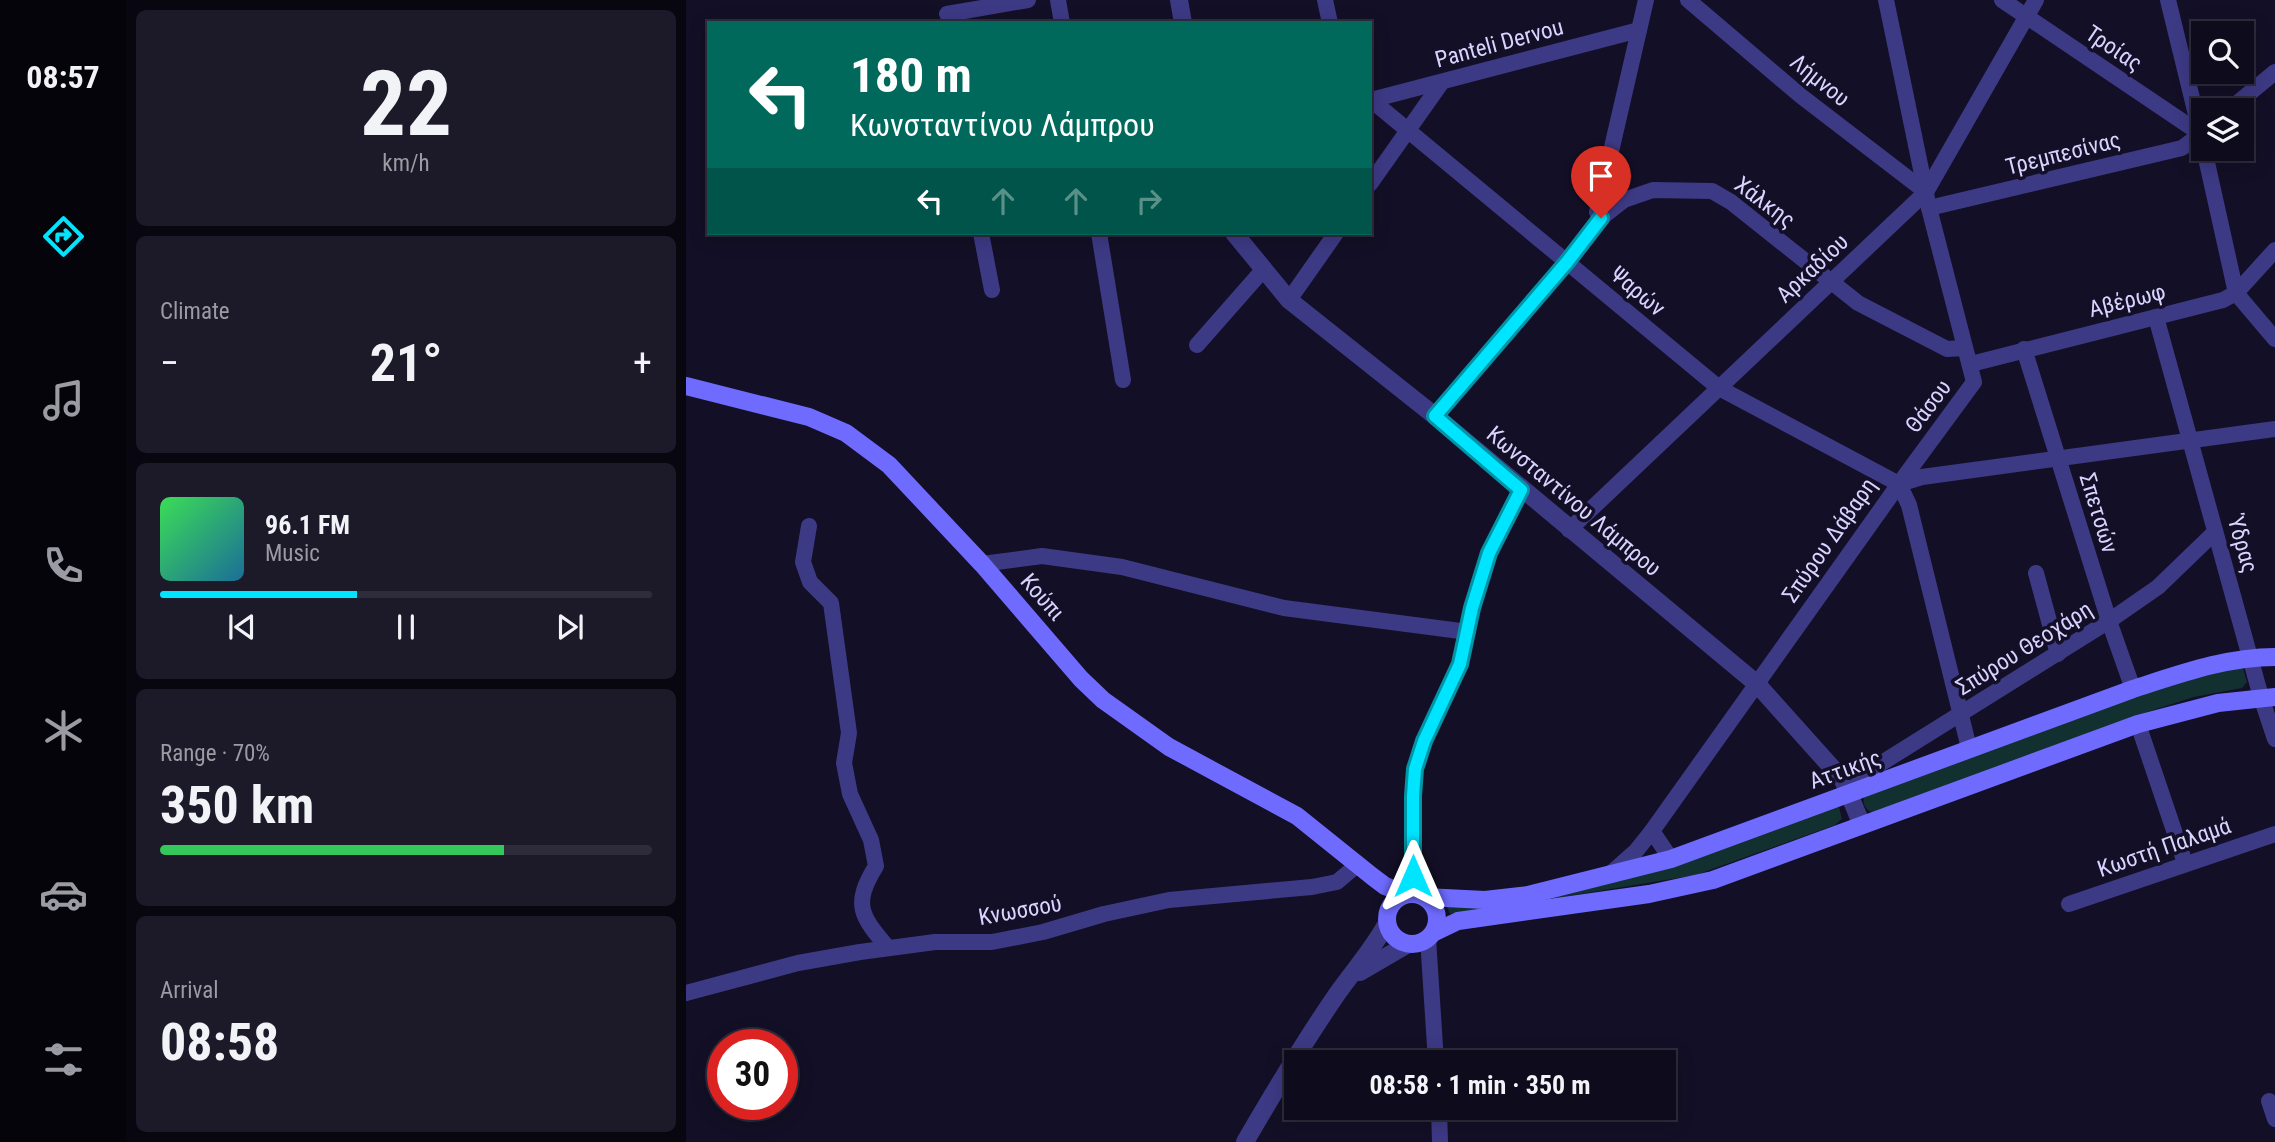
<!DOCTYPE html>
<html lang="en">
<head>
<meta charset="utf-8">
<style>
	body { margin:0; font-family:"Roboto Condensed",sans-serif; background:#1c1929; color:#f1f3f6; height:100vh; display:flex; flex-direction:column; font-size:26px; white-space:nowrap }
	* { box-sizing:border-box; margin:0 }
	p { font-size:23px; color:#9b9ba3 }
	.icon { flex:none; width:38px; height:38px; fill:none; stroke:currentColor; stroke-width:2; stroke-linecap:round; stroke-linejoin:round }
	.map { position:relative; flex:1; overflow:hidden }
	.sheet { display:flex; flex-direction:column; gap:10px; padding:10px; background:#08060f; width:560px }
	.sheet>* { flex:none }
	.top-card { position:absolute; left:21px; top:21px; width:665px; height:214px; border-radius:0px; box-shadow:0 4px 18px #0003,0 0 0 2px #2e2b3b; background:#00695c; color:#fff; overflow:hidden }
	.controls { position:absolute; left:1505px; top:21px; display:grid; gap:14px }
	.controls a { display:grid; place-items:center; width:63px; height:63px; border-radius:0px; background:#0e0b1c; box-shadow:0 4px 18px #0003,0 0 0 2px #2e2b3b; font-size:35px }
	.speed { position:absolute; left:21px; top:1029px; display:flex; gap:14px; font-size:35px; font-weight:700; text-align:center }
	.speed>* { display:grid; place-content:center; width:91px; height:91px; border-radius:50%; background:#0e0b1c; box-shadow:0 4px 18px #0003,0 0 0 2px #2e2b3b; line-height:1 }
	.speed .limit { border:10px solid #d22; background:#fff; color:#111 }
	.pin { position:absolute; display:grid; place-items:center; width:60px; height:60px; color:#fff; margin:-72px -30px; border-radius:50% 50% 50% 0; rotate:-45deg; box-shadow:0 0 7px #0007 }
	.pin .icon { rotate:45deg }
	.me { position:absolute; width:77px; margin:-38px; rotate:0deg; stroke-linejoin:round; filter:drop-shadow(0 0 5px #0008) }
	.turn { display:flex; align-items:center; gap:24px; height:147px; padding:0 28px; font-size:32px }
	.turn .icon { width:91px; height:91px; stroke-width:2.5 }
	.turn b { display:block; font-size:49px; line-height:60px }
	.lanes { display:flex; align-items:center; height:66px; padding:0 28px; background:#0003; justify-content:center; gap:35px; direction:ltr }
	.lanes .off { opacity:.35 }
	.big { font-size:52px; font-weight:700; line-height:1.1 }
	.sheet .card { flex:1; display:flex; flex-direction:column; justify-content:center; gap:10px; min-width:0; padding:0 24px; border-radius:10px; background:#1c1929 }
	.sheet .dial { align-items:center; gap:0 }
	.dial b { font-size:91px; line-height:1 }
	.song { display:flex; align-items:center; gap:21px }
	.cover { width:84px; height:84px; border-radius:10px; background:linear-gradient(135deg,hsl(130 70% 55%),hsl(200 70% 35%)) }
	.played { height:7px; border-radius:4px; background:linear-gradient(90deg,#00e5ff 40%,#2e2b3b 40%) }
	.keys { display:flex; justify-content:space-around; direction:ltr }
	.heat { display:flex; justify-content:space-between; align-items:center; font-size:38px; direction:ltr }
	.charge { height:10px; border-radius:5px; background:linear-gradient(90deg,#34c759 70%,#2e2b3b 0) }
	.trip { position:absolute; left:598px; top:1050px; width:392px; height:70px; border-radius:0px; background:#0e0b1c; box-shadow:0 4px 18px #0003,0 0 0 2px #2e2b3b; font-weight:700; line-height:70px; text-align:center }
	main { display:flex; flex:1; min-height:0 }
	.tabs { display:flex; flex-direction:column; width:126px; justify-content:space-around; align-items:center; background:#06040b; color:#9b9ba3 }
	.tabs .icon { width:49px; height:49px }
	.tabs .current { color:#00e5ff }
	.tabs b { font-size:32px; color:#f1f3f6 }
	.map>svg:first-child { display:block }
	.green { fill:#12302f }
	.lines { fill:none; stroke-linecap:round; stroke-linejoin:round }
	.minor { stroke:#3d3a85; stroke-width:16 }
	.tertiary { stroke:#3d3a85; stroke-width:18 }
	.secondary { stroke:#6f6bff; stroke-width:18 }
	.route-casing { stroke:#0095a6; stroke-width:18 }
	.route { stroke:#00e5ff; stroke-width:12 }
	.labels { text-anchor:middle; stroke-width:7; stroke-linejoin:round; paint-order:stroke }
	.street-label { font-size:23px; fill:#d9d4ff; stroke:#130f26 }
</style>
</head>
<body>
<main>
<nav class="tabs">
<b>08:57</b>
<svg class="icon current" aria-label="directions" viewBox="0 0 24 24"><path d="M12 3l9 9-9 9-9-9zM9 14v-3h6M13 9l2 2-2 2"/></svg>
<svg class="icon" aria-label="music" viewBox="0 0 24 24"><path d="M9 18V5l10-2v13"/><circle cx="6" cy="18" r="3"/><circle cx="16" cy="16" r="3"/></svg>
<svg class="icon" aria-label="phone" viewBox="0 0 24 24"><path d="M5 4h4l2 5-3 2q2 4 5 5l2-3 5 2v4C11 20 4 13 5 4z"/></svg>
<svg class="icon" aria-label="climate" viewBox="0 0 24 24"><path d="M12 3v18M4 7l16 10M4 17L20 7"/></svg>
<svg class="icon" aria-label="car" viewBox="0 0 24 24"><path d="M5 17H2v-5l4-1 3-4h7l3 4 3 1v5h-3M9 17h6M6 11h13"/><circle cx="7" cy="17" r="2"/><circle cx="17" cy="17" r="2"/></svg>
<svg class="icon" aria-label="filters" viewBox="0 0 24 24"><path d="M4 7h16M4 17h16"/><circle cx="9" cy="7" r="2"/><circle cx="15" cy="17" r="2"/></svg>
</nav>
<section class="sheet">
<div class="card dial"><b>22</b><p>km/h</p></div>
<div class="card"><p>Climate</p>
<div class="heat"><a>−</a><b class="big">21°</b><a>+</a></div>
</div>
<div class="card">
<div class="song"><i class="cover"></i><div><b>96.1 FM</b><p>Music</p></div></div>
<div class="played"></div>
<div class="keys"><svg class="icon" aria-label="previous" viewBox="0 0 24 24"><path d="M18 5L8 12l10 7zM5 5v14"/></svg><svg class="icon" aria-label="pause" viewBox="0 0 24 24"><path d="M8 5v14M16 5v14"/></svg><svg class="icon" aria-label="next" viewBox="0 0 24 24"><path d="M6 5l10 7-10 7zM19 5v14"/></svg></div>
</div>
<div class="card"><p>Range · 70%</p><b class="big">350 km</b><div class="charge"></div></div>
<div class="card"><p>Arrival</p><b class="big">08:58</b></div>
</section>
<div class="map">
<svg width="1589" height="1142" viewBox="0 0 1589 1142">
	<rect width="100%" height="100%" fill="#130f26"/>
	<g class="green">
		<path d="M1556,665l5,17 -5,6 -48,9 -53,17 -266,99c-8,-1 -13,-8 -11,-16l271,-104z"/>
		<path d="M1150,805l3,2 3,12 -7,6 -139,50 -213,35 -33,4 -4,-9 37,2z"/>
	</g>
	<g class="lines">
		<g class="minor">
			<path d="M372,0l4,23"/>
			<path d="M639,0l5,23"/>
			<path d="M1002,0l113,96 125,96"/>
			<path d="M1200,0l43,208 45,174 -75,102 10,21 60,243"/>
			<path d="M1316,0l199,134"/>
			<path d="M1482,0l34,139"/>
			<path d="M261,14l81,-14"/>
			<path d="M684,99l349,289 180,96"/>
			<path d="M685,100l268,-70"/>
			<path d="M1543,110l46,-38"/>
			<path d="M1518,149l32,144 39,46"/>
			<path d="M684,184l72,-102"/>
			<path d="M1243,208l253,-60 21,-16"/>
			<path d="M915,218l-4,-6 49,-212"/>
			<path d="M295,233l11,57"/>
			<path d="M413,233l24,147"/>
			<path d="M603,300l47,-67"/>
			<path d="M1470,317l105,380 14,42"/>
			<path d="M511,345l66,-75"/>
			<path d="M1338,349l85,272 24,68"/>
			<path d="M1285,364l252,-64 13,-7 39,-43"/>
			<path d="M749,416l132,-154 34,-44 23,-18 29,-10 59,1 19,11 127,101 89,46 17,-1"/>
			<path d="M123,526l-6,36 7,20 21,21 18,130 -5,30 6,31 21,46 5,26c-24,39 -15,50 12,82"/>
			<path d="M883,530l357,-338 110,-192"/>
			<path d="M296,564l60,-8 80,11 162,41 184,24"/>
			<path d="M1350,573l22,81"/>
			<path d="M1452,724l47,139"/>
			<path d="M1157,780l37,-16 229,-143 49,-34 57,-55"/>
			<path d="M966,831l19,28"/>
			<path d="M923,875l27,-24 16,-20 247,-347 23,-7 353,-48"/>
			<path d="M727,894v-98l2,-27 9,-28 36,-77 12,-56 17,-55 32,-63"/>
			<path d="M1383,904l206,-70"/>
			<path d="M742,938l8,124"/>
			<path d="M0,993l112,-30 62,-11 75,-10h57l51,-10 61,-18 65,-14 143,-13 25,-5 20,-17"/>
			<path d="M1583,1101l6,18"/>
			<path d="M753,1108l1,34"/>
		</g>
		<g class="tertiary">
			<path d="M493,0l4,23"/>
			<path d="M548,233l55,67 146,116 322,268 86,96 19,45"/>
			<path d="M674,972l48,-28"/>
			<path d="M559,1142c29,-50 59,-100 92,-148 17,-24 36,-45 50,-71"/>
		</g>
		<g class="secondary">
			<path d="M0,386l123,31 37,16 43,32 93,99 99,115 22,21 66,47 128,69 76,61 12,9 21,8"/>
			<circle cx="726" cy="919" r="25"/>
			<path d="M739,897l60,3 43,-5 143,-36 462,-170c47,-15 93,-32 142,-32"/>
			<path d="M747,933l25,-12 191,-27 64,-14 425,-156 80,-21 57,-6"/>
		</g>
	</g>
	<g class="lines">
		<defs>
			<path id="route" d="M727,876v-80l2,-27 9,-28 36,-77 12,-56 17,-55 32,-63 -86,-74 132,-154 34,-44"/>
		</defs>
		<use href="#route" class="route-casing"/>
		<use href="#route" class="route"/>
	</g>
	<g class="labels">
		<g class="street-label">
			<text transform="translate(813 43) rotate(-15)" y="8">Panteli Dervou</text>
			<text transform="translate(1428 48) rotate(34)" y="8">Τροίας</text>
			<text transform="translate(1134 80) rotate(39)" y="8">Λήμνου</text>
			<text transform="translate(1377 153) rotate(-14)" y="8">Τρεμπεσίνας</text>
			<text transform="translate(1079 202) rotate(37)" y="8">Χάλκης</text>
			<text transform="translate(1126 268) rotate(-43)" y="8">Αρκαδίου</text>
			<text transform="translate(952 291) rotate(40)" y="8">Ψαρών</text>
			<text transform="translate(1441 300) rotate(-14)" y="8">Αβέρωφ</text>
			<text transform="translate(1242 406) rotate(-53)" y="8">Θάσου</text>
			<text transform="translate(888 501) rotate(40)" y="8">Κωνσταντίνου Λάμπρου</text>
			<text transform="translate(1413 513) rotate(73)" y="8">Σπετσών</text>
			<text transform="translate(1143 540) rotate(-55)" y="8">Σπύρου Δάβαρη</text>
			<text transform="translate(1557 544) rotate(74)" y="8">Ύδρας</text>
			<text transform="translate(357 597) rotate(49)" y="8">Κούπι</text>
			<text transform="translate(1338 648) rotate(-32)" y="8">Σπύρου Θεοχάρη</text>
			<text transform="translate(1159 769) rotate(-20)" y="8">Αττικής</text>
			<text transform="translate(1478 847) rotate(-19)" y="8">Κωστή Παλαμά</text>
			<text transform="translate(334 910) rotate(-10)" y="8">Κνωσσού</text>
		</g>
	</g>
</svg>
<div class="controls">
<a><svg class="icon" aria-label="search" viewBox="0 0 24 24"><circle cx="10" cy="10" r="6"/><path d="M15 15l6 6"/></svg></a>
<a><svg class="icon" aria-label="layers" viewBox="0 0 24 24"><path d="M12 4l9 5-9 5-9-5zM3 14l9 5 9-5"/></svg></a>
</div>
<div class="speed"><div class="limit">30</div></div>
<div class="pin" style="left:915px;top:218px;background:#d93025"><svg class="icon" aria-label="arrive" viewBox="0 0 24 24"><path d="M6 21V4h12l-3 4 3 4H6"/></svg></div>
<svg class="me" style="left:727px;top:876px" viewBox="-20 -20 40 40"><path d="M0-17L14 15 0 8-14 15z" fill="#00e5ff" stroke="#fff" stroke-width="4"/></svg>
<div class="trip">08:58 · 1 min · 350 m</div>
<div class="top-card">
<div class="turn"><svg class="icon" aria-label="left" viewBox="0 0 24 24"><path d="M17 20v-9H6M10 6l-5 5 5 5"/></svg><div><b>180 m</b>Κωνσταντίνου Λάμπρου</div></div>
<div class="lanes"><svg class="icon" aria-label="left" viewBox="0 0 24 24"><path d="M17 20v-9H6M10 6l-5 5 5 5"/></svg><svg class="icon off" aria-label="ahead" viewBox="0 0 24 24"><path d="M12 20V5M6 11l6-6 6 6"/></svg><svg class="icon off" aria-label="ahead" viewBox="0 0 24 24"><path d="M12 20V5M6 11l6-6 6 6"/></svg><svg class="icon off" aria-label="right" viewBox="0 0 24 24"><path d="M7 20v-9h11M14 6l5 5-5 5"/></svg></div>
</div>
</div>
</main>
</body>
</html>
